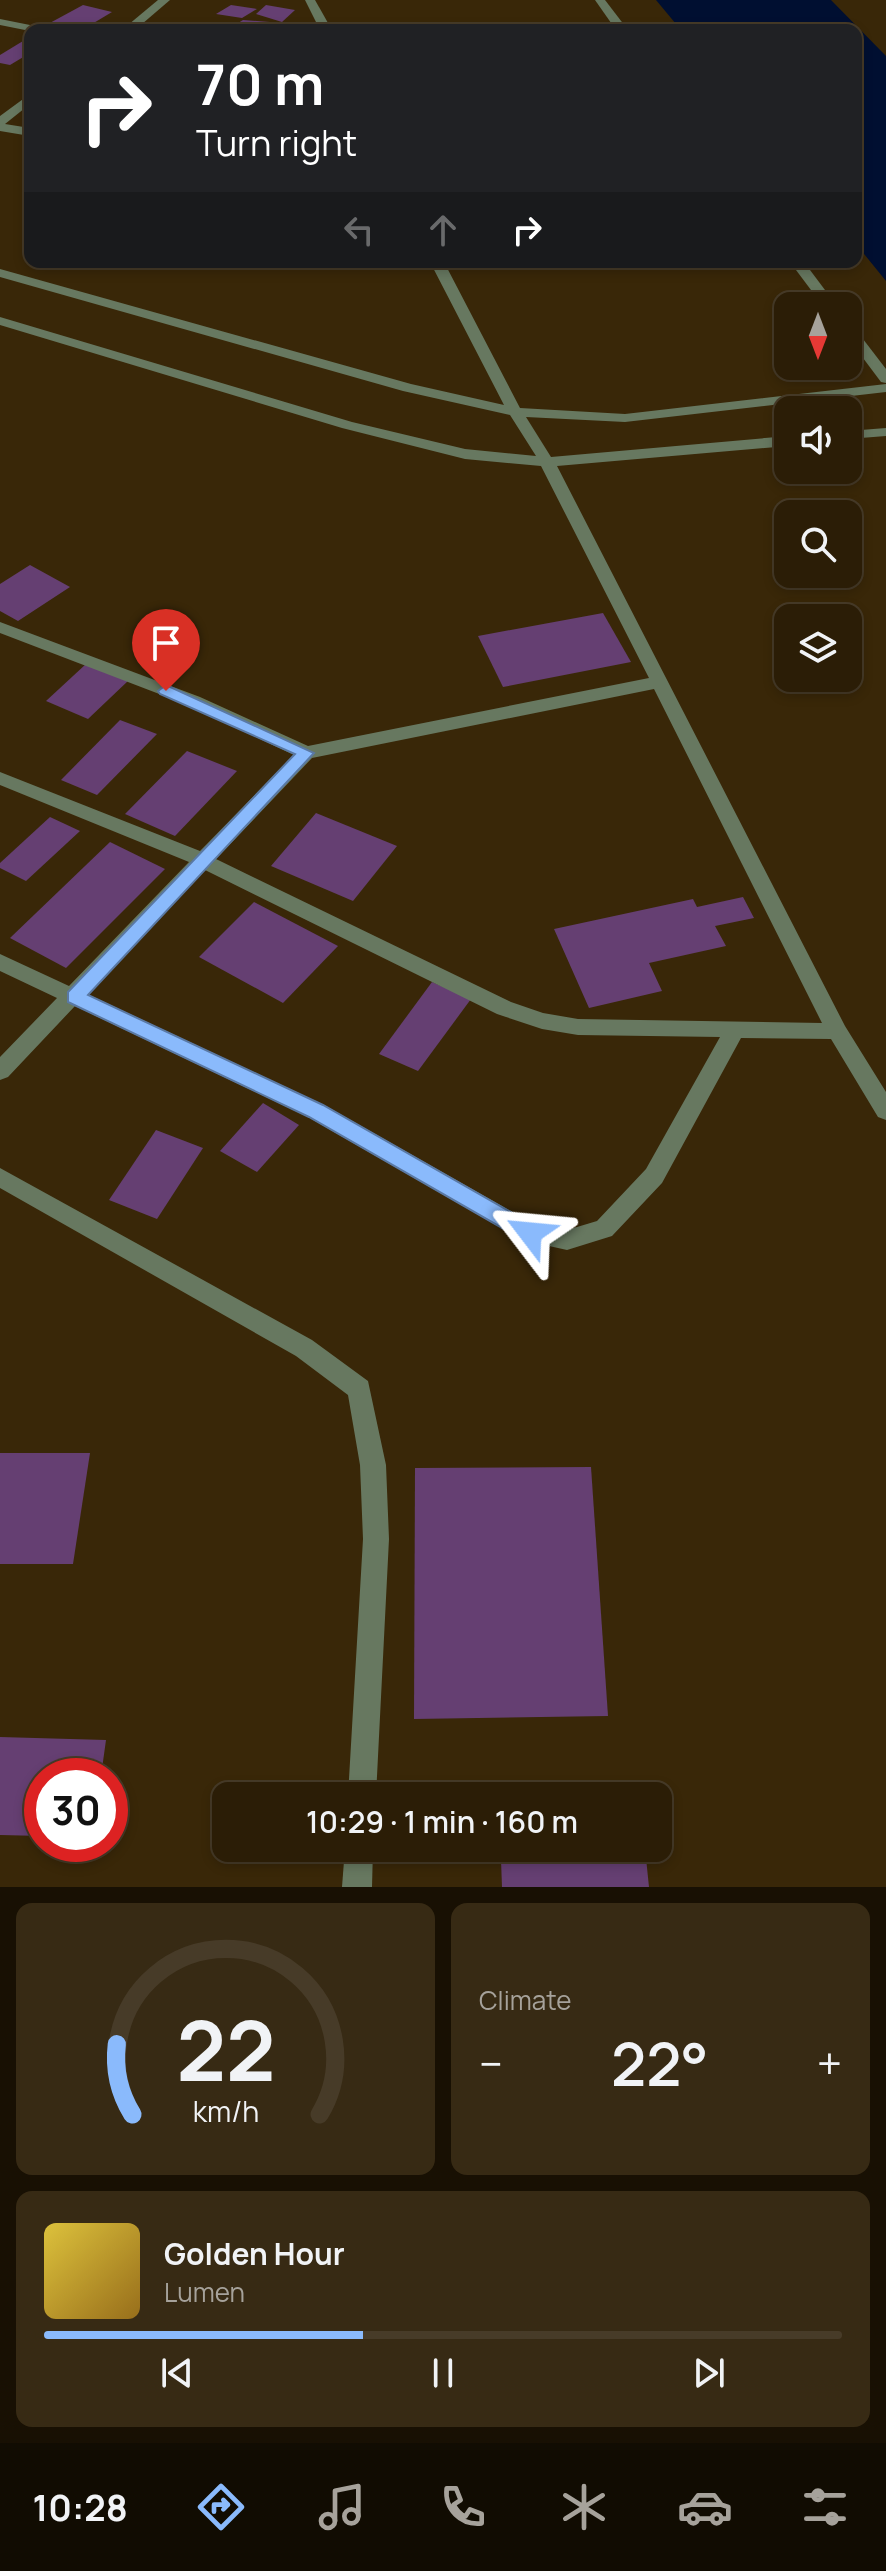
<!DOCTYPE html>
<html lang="en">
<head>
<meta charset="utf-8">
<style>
	body { margin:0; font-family:Manrope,sans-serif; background:#372a14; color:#f1f3f6; height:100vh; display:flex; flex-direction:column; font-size:30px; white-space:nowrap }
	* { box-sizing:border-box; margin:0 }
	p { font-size:26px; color:#a6a29b }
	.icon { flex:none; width:44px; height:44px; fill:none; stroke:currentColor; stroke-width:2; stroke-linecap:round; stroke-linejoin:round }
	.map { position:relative; height:1887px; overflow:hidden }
	.side { display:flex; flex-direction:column; gap:16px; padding:16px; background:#181003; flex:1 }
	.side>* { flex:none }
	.guide { position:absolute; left:24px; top:24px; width:838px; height:244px; border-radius:16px; box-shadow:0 4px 12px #0003,0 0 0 2px #473b28; background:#202124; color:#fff; overflow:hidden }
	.needle { width:52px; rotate:180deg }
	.buttons { position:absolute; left:774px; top:292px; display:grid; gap:16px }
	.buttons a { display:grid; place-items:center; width:88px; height:88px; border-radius:16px; background:#2b1d06; box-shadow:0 4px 12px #0003,0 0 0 2px #473b28; font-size:40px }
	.speed { position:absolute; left:24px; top:1758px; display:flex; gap:16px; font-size:40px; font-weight:700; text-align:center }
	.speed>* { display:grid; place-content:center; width:104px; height:104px; border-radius:50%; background:#2b1d06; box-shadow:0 4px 12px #0003,0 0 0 2px #473b28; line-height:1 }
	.speed .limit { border:12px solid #d22; background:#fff; color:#111 }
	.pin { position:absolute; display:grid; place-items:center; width:68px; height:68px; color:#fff; margin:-82px -34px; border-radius:50% 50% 50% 0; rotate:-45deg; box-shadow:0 0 8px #0007 }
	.pin .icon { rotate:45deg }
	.me { position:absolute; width:88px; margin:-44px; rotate:299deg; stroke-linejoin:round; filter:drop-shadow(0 0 6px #0008) }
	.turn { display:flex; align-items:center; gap:28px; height:168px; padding:0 40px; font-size:36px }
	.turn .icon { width:104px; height:104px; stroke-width:2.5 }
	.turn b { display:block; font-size:56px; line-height:68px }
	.lanes { display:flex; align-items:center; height:76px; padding:0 40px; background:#0003; justify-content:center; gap:40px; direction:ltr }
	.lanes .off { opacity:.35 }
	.big { font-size:60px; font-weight:600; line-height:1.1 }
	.side .tile { flex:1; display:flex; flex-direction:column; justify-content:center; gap:12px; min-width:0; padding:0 28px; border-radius:16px; background:#372a14 }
	.side .dial { align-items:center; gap:0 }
	.dial svg { height:208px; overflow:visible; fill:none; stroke:#473b28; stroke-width:7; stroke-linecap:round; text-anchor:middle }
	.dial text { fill:#f1f3f6; stroke:none }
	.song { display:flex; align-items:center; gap:24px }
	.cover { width:96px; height:96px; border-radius:12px; background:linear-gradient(135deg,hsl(50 70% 55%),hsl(40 70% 35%)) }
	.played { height:8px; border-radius:4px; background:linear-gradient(90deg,#8abafc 40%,#473b28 40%) }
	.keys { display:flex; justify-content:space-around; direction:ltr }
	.heat { display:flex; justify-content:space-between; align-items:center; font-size:44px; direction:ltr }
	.side .tiles { flex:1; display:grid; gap:16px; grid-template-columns:1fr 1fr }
	.tile:last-child { grid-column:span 2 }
	.trip { position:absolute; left:212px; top:1782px; width:460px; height:80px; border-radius:16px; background:#2b1d06; box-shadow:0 4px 12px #0003,0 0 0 2px #473b28; font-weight:600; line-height:80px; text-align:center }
	.tab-bar { display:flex; height:128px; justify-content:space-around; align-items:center; background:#110c02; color:#a6a29b }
	.tab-bar .icon { width:56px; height:56px }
	.tab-bar .active { color:#8abafc }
	.tab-bar b { font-size:36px; color:#f1f3f6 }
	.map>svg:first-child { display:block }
	.water { fill:#000f31 }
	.building { fill:#653f72 }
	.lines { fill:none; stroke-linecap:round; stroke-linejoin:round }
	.minor { fill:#677860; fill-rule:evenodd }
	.route { fill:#8abafc; stroke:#5a79a4; stroke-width:2 }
</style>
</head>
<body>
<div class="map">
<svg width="886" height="1887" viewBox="0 0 886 1887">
	<rect width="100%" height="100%" fill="#392708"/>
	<path class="water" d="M656,0h175l55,56v225l-30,-37v-214h-175z"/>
	<g class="building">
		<path d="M83,5l29,7 -30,18 -34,-6z"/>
		<path d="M231,5l26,4 -15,9 -26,-4z"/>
		<path d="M266,5l29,5 -13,12 -26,-8z"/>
		<path d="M243,20l27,2 -9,8h-34z"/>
		<path d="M23,41l7,2v10l-20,12 -10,-2v-8z"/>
		<path d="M30,565l40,22 -52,34 -18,-10v-27z"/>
		<path d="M603,613l28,49 -128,25 -25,-51z"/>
		<path d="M86,664l43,16 -41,39 -42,-18z"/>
		<path d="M120,720l37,14 -60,61 -36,-15z"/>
		<path d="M187,751l50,20 -62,65 -50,-22z"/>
		<path d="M316,813l81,33 -44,55 -82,-35z"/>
		<path d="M50,817l30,14 -54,50 -26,-13v-5z"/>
		<path d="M110,842l55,27 -99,99 -56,-30z"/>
		<path d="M743,897l11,21 -39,8 11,20 -77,17 13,28 -73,17 -35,-79 139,-30 4,8z"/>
		<path d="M254,902l84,44 -55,57 -84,-46z"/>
		<path d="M432,982l39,17 -53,72 -39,-17z"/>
		<path d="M263,1103l36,22 -42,47 -37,-21z"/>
		<path d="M156,1130l47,18 -46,71 -48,-19z"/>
		<path d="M0,1453h90l-17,111h-73z"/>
		<path d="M591,1467l17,249 -194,3 1,-251z"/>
		<path d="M0,1737l106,3 -5,36h-59v60l-42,-1z"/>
		<path d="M646,1858l3,29h-147l-1,-27z"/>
	</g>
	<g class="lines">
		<g class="minor">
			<path d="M158,0h12l-35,30h-13z"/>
			<path d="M305,0h10l17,30h-12z"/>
			<path d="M595,0h10l23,30h-12z"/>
			<path d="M0,19l40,8 6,3 -16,1 -30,-6z"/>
			<path d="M30,94v10l-25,20 25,4v8l-30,-5v-15z"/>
			<path d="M430,262h14l76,146 105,6 261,-30v8l-261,30 -99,-5 25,40 237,-21v10l-231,20 288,560 41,66v28l-8,-3 -47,-78 -90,-1 -79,145 -50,53 -45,14 -45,-10 -214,-123 -233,-111 -67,71 -8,3v-23l57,-59 -57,-27v-17l69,32 120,-124 -189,-77v-13l200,79 94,-96 -106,-50 -188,-72v-11l200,75 108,49 341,-68 -108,-212 -76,-7 -123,-31 -342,-103v-8l352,105 113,27 71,7 -26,-41 -107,-24 -403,-114v-8l411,115 93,21zM654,689l168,334 -244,-4 -35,-6 -32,-11 -295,-143 96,-101zM205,870l292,144 45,15 36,6 142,2 -74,132 -49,52 -30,9 -33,-6 -210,-119 -237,-111z"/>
			<path d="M790,262h14l33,44h-14z"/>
			<path d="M848,325l5,1 33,43v14l-5,-1 -33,-44z"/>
			<path d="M886,428v8l-38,3v-8z"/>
			<path d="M0,1168l312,172 56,41 18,84 3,74 -13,257h-28l15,-257 -3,-74 -12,-70 -52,-39 -296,-168z"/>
			<path d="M345,1848h28l-1,39h-30z"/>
		</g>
	</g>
	<path class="route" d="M166,685l148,68 -226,242 235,110 214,122 3,6 -3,7h-14l-214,-123 -241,-115v-10l227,-238 -135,-60 -2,-3z"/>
</svg>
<div class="buttons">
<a><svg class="needle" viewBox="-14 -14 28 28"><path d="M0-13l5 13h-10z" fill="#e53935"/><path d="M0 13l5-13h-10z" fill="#a6a29b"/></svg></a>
<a><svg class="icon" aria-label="sound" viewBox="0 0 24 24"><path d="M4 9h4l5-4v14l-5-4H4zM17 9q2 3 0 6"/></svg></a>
<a><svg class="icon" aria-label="search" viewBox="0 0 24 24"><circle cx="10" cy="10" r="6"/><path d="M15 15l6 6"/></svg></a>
<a><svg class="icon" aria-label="layers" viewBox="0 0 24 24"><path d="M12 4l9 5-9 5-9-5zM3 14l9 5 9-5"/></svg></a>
</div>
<div class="speed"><div class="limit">30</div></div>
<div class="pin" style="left:166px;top:691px;background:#d93025"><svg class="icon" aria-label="arrive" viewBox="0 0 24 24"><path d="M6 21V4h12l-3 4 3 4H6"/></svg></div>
<svg class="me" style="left:530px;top:1233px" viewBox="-20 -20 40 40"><path d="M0-17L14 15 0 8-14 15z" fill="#8abafc" stroke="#fff" stroke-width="4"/></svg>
<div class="trip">10:29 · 1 min · 160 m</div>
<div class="guide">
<div class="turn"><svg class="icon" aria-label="right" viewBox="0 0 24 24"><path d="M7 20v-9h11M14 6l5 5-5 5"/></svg><div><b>70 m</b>Turn right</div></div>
<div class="lanes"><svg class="icon off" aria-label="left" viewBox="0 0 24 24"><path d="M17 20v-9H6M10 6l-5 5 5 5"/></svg><svg class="icon off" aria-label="ahead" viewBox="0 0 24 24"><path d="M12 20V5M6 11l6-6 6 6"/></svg><svg class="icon" aria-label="right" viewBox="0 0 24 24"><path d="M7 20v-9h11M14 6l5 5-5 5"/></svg></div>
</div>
</div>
<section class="side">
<div class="tiles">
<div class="tile dial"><svg viewBox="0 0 100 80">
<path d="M14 69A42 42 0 1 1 86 69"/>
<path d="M14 69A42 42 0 0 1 8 42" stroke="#8abafc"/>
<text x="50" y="56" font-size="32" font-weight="700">22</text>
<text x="50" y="72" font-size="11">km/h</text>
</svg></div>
<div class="tile"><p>Climate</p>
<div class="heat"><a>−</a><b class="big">22°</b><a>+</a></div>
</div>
<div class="tile">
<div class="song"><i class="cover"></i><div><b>Golden Hour</b><p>Lumen</p></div></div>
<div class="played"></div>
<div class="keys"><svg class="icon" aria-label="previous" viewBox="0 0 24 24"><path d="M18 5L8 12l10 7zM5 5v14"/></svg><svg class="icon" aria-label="pause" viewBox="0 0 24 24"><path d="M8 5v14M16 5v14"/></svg><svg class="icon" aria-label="next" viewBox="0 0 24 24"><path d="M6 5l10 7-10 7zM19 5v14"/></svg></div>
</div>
</div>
</section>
<nav class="tab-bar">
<b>10:28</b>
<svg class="icon active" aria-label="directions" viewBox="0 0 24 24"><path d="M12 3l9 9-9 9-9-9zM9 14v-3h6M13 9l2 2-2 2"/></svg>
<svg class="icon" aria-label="music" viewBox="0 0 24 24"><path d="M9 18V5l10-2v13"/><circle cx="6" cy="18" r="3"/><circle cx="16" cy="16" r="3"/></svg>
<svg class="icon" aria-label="phone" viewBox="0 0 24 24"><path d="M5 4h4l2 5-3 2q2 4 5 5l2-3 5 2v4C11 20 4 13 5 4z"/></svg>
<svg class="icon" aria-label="climate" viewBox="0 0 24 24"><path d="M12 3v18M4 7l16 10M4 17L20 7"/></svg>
<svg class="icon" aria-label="car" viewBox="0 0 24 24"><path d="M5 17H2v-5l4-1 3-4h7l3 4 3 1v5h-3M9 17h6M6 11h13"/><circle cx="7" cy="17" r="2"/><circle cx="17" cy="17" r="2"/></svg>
<svg class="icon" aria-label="filters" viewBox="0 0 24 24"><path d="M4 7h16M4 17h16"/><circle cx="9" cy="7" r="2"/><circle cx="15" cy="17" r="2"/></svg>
</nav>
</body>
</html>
